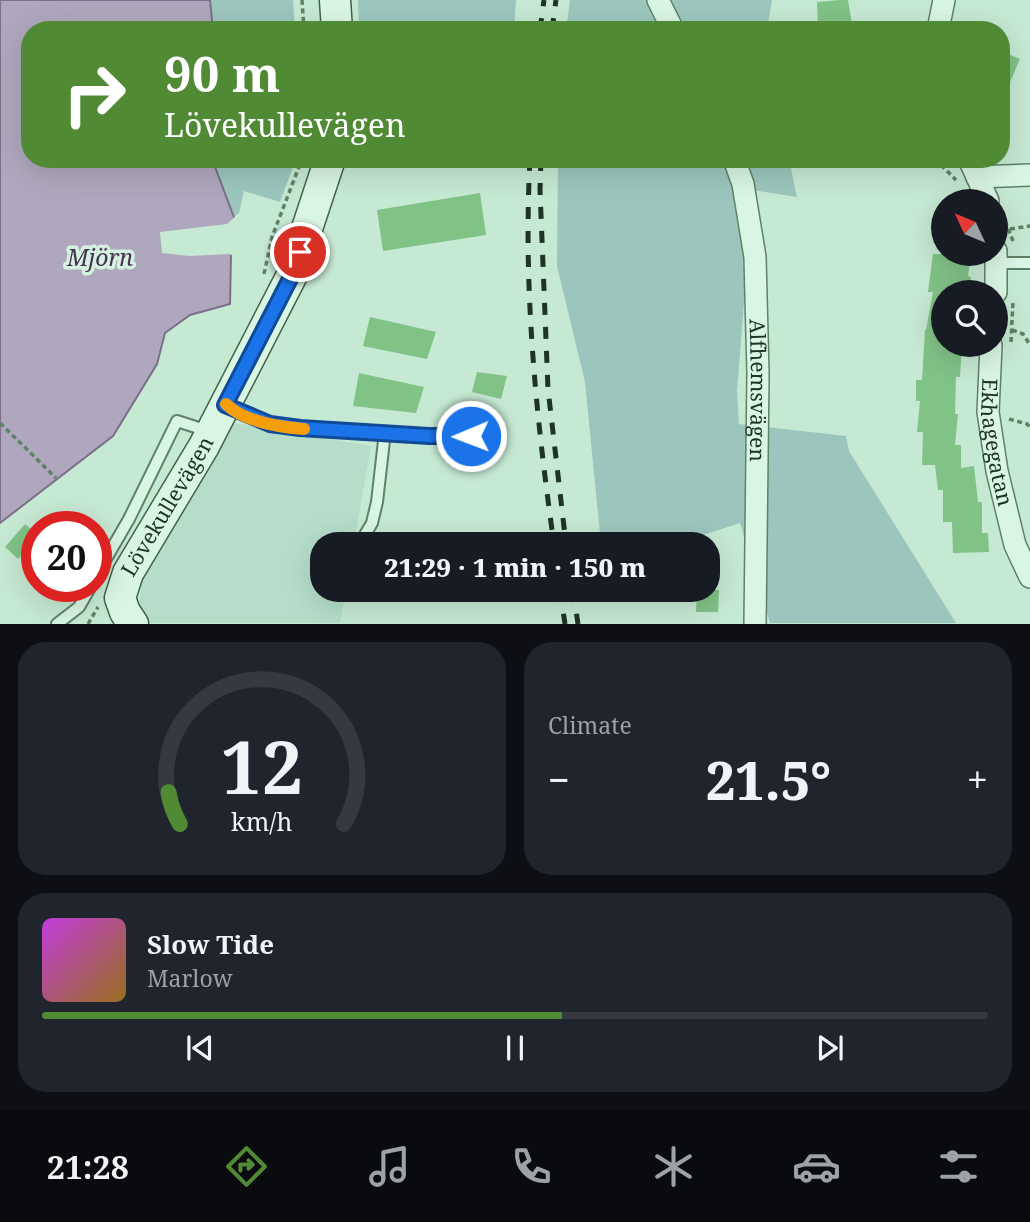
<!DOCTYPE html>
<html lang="en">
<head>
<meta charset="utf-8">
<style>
	body { margin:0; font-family:"Noto Serif",serif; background:#20242c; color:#f1f3f6; height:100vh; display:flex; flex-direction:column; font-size:26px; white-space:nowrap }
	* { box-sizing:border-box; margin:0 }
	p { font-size:23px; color:#9ea1a6 }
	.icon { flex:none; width:38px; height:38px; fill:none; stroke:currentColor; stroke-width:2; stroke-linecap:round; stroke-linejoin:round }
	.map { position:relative; height:624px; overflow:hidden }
	.drawer { display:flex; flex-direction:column; gap:18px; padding:18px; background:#0d0f14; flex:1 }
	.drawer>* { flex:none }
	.banner { position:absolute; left:21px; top:21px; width:989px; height:147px; border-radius:28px; box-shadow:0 7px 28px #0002; background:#518a35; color:#fff; overflow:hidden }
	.needle { width:46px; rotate:314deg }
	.buttons { position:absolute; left:931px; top:189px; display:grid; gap:14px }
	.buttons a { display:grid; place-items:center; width:77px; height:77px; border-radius:50%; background:#171b24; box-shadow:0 7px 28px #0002; font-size:35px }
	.speed { position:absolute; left:21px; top:511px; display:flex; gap:14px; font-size:35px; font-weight:700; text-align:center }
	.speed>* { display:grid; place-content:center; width:91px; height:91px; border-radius:50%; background:#171b24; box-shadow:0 7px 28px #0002; line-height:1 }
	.speed .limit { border:10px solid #d22; background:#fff; color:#111 }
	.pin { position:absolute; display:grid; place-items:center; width:60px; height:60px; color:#fff; margin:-30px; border:4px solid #fff; border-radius:50%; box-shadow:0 2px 7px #0007 }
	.me { position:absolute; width:77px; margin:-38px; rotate:269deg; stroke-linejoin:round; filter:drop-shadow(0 0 5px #0008) }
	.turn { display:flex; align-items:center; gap:24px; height:147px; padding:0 28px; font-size:32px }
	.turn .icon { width:91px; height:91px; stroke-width:2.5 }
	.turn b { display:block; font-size:49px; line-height:60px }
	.big { font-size:52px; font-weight:800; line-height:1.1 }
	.drawer .widget { flex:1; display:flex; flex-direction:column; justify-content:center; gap:10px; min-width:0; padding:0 24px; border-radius:28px; background:#20242c }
	.drawer .dial { align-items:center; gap:0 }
	.dial svg { height:182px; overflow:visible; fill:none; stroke:#363941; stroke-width:7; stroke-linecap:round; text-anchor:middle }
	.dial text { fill:#f1f3f6; stroke:none }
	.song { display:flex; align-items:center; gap:21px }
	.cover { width:84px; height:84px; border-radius:10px; background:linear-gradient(135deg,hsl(290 70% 55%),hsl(40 70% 35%)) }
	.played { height:7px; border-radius:4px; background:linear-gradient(90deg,#518a35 55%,#363941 55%) }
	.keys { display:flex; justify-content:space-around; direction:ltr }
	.heat { display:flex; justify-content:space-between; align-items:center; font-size:38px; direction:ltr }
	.drawer .tiles { flex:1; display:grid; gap:18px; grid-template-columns:1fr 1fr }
	.widget:last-child { grid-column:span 2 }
	.trip { position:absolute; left:310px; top:532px; width:410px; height:70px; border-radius:28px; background:#171b24; box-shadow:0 7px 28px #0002; font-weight:800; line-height:70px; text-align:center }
	.dock { display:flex; height:112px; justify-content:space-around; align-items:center; background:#090b0e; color:#9ea1a6 }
	.dock .icon { width:49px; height:49px }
	.dock .current { color:#518a35 }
	.dock b { font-size:32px; color:#f1f3f6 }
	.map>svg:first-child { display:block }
	.farmland { fill:#b5ddca }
	.green { fill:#9cc6bd }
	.water { fill:#afa7bd; stroke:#7b6f8a; stroke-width:2 }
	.pier { fill:#c6e9d3 }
	.building { fill:#81c287 }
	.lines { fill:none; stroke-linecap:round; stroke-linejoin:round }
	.lane-casing { stroke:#5e8266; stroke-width:14 }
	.street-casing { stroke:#5e8266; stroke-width:24 }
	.secondary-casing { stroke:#416447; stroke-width:33 }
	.path { stroke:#5e8266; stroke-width:3.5; stroke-dasharray:5 3.5; stroke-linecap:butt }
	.lane { stroke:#d9f5e3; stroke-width:10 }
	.street { stroke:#d9f5e3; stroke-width:21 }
	.secondary { stroke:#d9f5e3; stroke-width:30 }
	.rail { stroke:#203423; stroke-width:5; stroke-dasharray:12 12; stroke-linecap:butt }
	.route-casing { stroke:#114b97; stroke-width:18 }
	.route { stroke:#1a73e8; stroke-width:12 }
	.slow { stroke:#f59e0b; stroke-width:12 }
	.labels { text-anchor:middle; stroke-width:7; stroke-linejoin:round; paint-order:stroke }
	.street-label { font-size:21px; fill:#203423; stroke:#d5f1e0 }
	.water-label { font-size:23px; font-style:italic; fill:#453152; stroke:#d5f1e0 }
</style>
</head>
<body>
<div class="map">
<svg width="1030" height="624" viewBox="0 0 1030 624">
	<rect width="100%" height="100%" fill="#c6e9d3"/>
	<path class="farmland" d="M234,423l137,23 -17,98h-32v46h24l-6,33h-190l-11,-17 3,-26z"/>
	<g class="green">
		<path d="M210,0h83l2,30h-82z"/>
		<path d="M358,0h158l-2,30h-155z"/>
		<path d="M570,0h202l-5,30h-201z"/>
		<path d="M212,159h84l-16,43 -36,-11 -5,22 -5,4z"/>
		<path d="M558,159h231l8,38 -44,-7 -16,201 2,33 107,12 3,15 107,172h-186l-30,-100 -64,21h-75l-16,-162 -28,-116z"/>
	</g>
	<path class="water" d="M0,0h210l3,30h-183v129h182l23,61 -4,34 -1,50 -40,11 -25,18 -8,31 -44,72 -113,87z"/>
	<path class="pier" d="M237,215l2,5 -5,37 -4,-3 -41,2 -27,-3 -2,-21 67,-8z"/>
	<g class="building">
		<path d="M840,0h8l5,30h-35l-1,-28z"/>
		<path d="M1001,51l19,8 -19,44z"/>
		<path d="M480,193l6,42 -103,16 -6,-41z"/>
		<path d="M933,254h38l-3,22 3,1 -2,15h-26v53h19l-2,32h-4l-1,37h3l-3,31h6v23l13,-2 4,36h4v31h6l1,19 -36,1 -1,-31h-9v-32h-5l-3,-25h-13l1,-33h-6l3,-31h-4v-21h6l3,-50h1l7,-38h-5z"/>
		<path d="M370,317l66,15 -9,27 -64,-13z"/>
		<path d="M477,372l30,4 -6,23 -29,-7z"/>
		<path d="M359,373l65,14 -8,26 -63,-7z"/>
		<path d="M25,524l12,10v4l-19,21 -13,-12z"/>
		<path d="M697,590h22l-1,22h-22z"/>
	</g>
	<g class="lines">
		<defs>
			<g id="lane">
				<path d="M996,263h34"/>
				<path d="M228,407c50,25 92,22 146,25 33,1 65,4 97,4"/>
				<path d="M360,543l12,-20 5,-21 8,-70"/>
				<path d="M96,576l33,-57 48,-98 31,10"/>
				<path d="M57,624l22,-17 12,-21"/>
			</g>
			<g id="street">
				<path d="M658,0l15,30"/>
				<path d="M938,30l6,-30"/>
				<path id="s1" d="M734,159l9,25 12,73 3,117 -3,250"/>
				<path d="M969,159l19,42"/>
				<path d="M977,177l53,-2"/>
				<path d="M996,292v-41"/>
				<path id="s2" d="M991,345l-3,67 9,59 18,74 15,32"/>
			</g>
			<g id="secondary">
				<path d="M335,0l2,30"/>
				<path id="s3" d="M133,624l-8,-12 -5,-14 8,-25 76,-127 87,-169 39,-118"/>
			</g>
		</defs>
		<use href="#lane" class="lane-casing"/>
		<use href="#street" class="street-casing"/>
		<use href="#secondary" class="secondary-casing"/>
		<g class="path">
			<path d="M302,0l2,30"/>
			<path d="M935,159l21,21"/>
			<path d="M1002,213l11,28"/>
			<path d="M1010,229l20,-3"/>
			<path d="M264,274l8,-37 30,-78"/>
			<path d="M1012,330l11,4 7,11"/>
			<path d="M1011,342l2,-41"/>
			<path d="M1009,419l18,5 3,3"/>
			<path d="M0,423l56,55"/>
			<path d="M88,624l10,-17"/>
		</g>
		<use href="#lane" class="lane"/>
		<use href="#street" class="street"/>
		<use href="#secondary" class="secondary"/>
		<g class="rail">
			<path d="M540,30l4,-30"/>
			<path d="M552,30l4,-30"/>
			<path d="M530,159c-7,129 6,258 24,385"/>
			<path d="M541,159l-1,31 8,199 18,155"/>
			<path d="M560,590l5,34"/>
			<path d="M573,590l5,34"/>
		</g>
	</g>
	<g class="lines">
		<defs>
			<path id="route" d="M300,252l-9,25 -66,128 45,19 30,4 129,8h42"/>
		</defs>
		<use href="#route" class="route-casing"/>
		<use href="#route" class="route"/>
		<path class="slow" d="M226,404c17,17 53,23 78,25"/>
	</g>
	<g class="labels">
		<g class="street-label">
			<text dy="7" stroke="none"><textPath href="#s1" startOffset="234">Alfhemsvägen</textPath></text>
			<text dy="7" stroke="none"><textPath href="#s2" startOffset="98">Ekhagegatan</textPath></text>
			<text dy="7" stroke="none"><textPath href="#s3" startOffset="133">Lövekullevägen</textPath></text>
		</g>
		<g class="water-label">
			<text x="100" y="266">Mjörn</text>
		</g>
	</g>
</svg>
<div class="buttons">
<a><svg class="needle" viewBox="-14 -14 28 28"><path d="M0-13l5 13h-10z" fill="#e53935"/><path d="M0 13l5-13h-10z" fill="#9ea1a6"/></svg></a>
<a><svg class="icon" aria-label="search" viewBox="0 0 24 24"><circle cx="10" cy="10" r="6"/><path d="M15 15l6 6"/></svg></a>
</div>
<div class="speed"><div class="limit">20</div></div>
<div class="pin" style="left:300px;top:252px;background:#d93025"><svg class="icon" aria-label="arrive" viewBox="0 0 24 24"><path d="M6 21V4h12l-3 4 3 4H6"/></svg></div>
<svg class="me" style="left:471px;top:436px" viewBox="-20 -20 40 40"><circle r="17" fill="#1a73e8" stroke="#fff" stroke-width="3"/><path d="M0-11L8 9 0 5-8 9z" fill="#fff"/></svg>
<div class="trip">21:29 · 1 min · 150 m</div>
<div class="banner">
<div class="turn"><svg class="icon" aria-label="right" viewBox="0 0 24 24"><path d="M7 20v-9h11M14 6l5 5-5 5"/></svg><div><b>90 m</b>Lövekullevägen</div></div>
</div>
</div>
<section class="drawer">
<div class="tiles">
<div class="widget dial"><svg viewBox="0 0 100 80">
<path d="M14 69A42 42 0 1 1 86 69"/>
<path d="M14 69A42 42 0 0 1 9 55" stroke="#518a35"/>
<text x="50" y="56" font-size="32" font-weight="700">12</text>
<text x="50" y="72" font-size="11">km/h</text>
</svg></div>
<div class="widget"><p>Climate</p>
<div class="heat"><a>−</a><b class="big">21.5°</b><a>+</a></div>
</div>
<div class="widget">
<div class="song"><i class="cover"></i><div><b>Slow Tide</b><p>Marlow</p></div></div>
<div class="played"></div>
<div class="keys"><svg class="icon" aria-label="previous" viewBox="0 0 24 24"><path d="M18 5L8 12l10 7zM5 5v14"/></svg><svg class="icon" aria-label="pause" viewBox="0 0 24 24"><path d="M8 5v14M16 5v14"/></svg><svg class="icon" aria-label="next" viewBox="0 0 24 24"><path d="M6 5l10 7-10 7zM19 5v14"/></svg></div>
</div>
</div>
</section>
<nav class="dock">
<b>21:28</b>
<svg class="icon current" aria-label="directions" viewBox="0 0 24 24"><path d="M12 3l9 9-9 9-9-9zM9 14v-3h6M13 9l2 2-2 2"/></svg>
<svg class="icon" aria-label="music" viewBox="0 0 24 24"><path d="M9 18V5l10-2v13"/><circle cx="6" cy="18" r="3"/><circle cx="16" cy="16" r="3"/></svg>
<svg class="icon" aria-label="phone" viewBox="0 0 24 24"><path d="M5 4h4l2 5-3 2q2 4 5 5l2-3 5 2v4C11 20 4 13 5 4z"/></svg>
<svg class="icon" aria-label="climate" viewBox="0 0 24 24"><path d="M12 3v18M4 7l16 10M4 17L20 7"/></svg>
<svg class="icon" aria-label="car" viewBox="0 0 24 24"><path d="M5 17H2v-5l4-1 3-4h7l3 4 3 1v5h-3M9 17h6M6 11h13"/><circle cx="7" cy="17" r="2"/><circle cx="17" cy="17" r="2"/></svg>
<svg class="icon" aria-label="filters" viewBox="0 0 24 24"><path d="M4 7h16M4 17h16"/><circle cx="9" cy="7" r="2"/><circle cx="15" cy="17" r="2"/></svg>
</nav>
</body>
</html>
